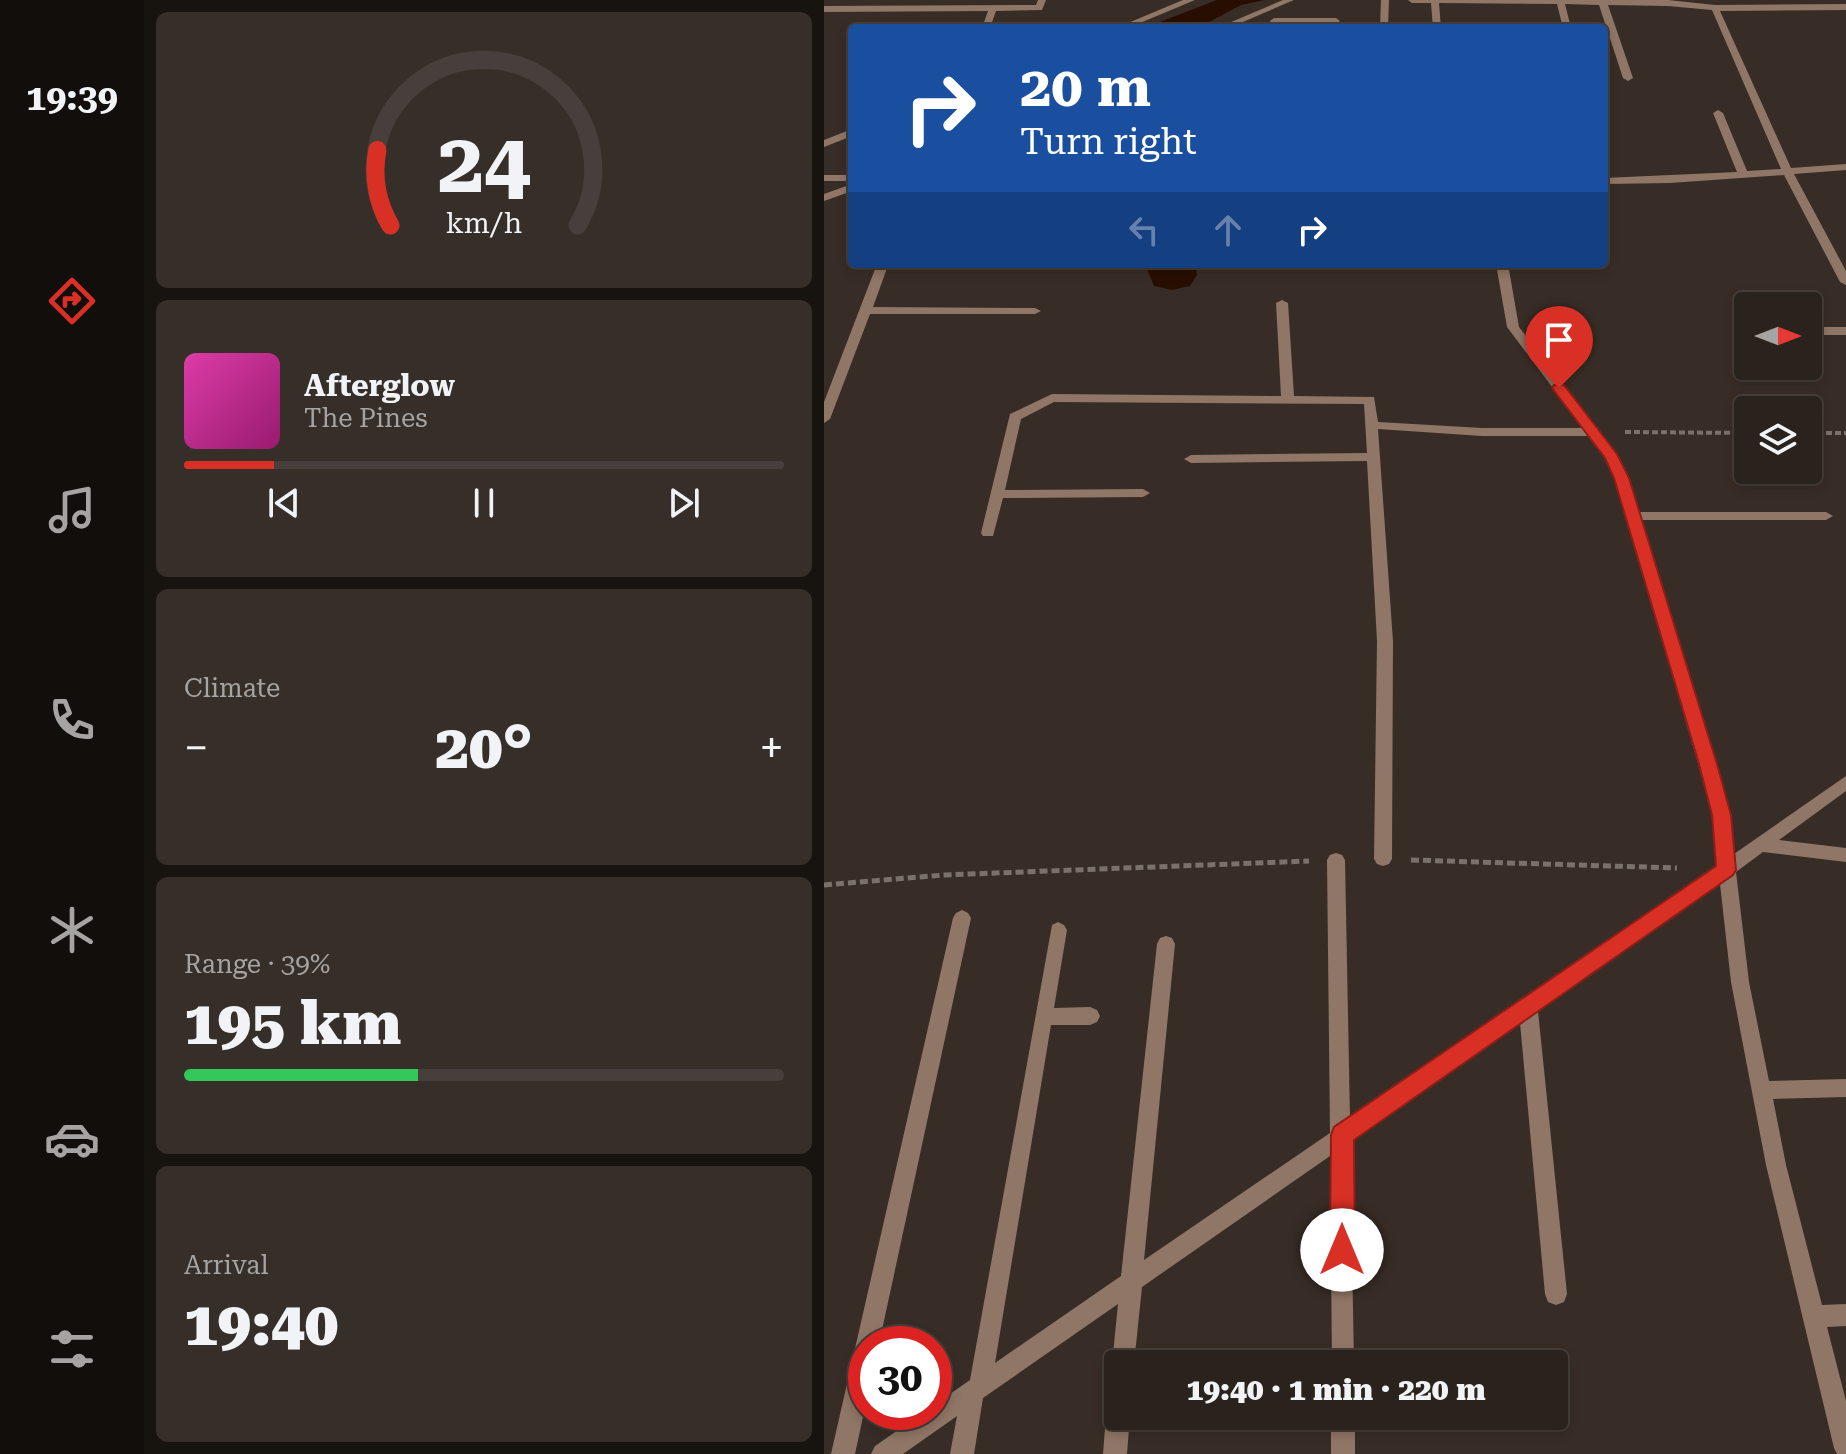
<!DOCTYPE html>
<html lang="en">
<head>
<meta charset="utf-8">
<style>
	body { margin:0; font-family:"Roboto Serif",serif; background:#362f29; color:#f1f3f6; height:100vh; display:flex; flex-direction:column; font-size:30px; white-space:nowrap }
	* { box-sizing:border-box; margin:0 }
	p { font-size:26px; color:#a5a4a3 }
	.icon { flex:none; width:44px; height:44px; fill:none; stroke:currentColor; stroke-width:2; stroke-linecap:round; stroke-linejoin:round }
	.map { position:relative; flex:1; overflow:hidden }
	.side { display:flex; flex-direction:column; gap:12px; padding:12px; background:#17130f; width:680px }
	.side>* { flex:none }
	.hud { position:absolute; left:24px; top:24px; width:760px; height:244px; border-radius:8px; box-shadow:0 4px 12px #0003,0 0 0 2px #463f3b; background:#1a4fa0; color:#fff; overflow:hidden }
	.needle { width:52px; rotate:90deg }
	.controls { position:absolute; left:910px; top:292px; display:grid; gap:16px }
	.controls a { display:grid; place-items:center; width:88px; height:88px; border-radius:8px; background:#2a221c; box-shadow:0 4px 12px #0003,0 0 0 2px #463f3b; font-size:40px }
	.speed { position:absolute; left:24px; top:1326px; display:flex; gap:16px; font-size:40px; font-weight:700; text-align:center }
	.speed>* { display:grid; place-content:center; width:104px; height:104px; border-radius:50%; background:#2a221c; box-shadow:0 4px 12px #0003,0 0 0 2px #463f3b; line-height:1 }
	.speed .limit { border:12px solid #d22; background:#fff; color:#111 }
	.pin { position:absolute; display:grid; place-items:center; width:68px; height:68px; color:#fff; margin:-82px -34px; border-radius:50% 50% 50% 0; rotate:-45deg; box-shadow:0 0 8px #0007 }
	.pin .icon { rotate:45deg }
	.me { position:absolute; width:88px; margin:-44px; rotate:0deg; stroke-linejoin:round; filter:drop-shadow(0 0 6px #0008) }
	.turn { display:flex; align-items:center; gap:28px; height:168px; padding:0 40px; font-size:36px }
	.turn .icon { width:104px; height:104px; stroke-width:2.5 }
	.turn b { display:block; font-size:56px; line-height:68px }
	.lanes { display:flex; align-items:center; height:76px; padding:0 40px; background:#0003; justify-content:center; gap:40px; direction:ltr }
	.lanes .off { opacity:.35 }
	.big { font-size:60px; font-weight:800; line-height:1.1 }
	.side .card { flex:1; display:flex; flex-direction:column; justify-content:center; gap:12px; min-width:0; padding:0 28px; border-radius:12px; background:#362f29 }
	.side .dial { align-items:center; gap:0 }
	.dial svg { height:208px; overflow:visible; fill:none; stroke:#463f3b; stroke-width:7; stroke-linecap:round; text-anchor:middle }
	.dial text { fill:#f1f3f6; stroke:none }
	.song { display:flex; align-items:center; gap:24px }
	.cover { width:96px; height:96px; border-radius:12px; background:linear-gradient(135deg,hsl(320 70% 55%),hsl(320 70% 35%)) }
	.played { height:8px; border-radius:4px; background:linear-gradient(90deg,#d93025 15%,#463f3b 15%) }
	.keys { display:flex; justify-content:space-around; direction:ltr }
	.heat { display:flex; justify-content:space-between; align-items:center; font-size:44px; direction:ltr }
	.charge { height:12px; border-radius:6px; background:linear-gradient(90deg,#34c759 39%,#463f3b 0) }
	.trip { position:absolute; left:280px; top:1350px; width:464px; height:80px; border-radius:8px; background:#2a221c; box-shadow:0 4px 12px #0003,0 0 0 2px #463f3b; font-weight:800; line-height:80px; text-align:center }
	main { display:flex; flex:1; min-height:0 }
	.tabs { display:flex; flex-direction:column; width:144px; justify-content:space-around; align-items:center; background:#110e0b; color:#a5a4a3 }
	.tabs .icon { width:56px; height:56px }
	.tabs .active { color:#d93025 }
	.tabs b { font-size:36px; color:#f1f3f6 }
	.map>svg:first-child { display:block }
	.water { fill:#280e00 }
	.lines { fill:none; stroke-linecap:round; stroke-linejoin:round }
	.river { fill:#280e00; fill-rule:evenodd }
	.path-far1 { stroke:#7a716b; stroke-width:4; stroke-dasharray:6 3; stroke-linecap:butt }
	.path { stroke:#7a716b; stroke-width:5; stroke-dasharray:8 4; stroke-linecap:butt }
	.street { fill:#907666; fill-rule:evenodd }
	.route { fill:#d93025; stroke:#8d1f18; stroke-width:2 }
</style>
</head>
<body>
<main>
<nav class="tabs">
<b>19:39</b>
<svg class="icon active" aria-label="directions" viewBox="0 0 24 24"><path d="M12 3l9 9-9 9-9-9zM9 14v-3h6M13 9l2 2-2 2"/></svg>
<svg class="icon" aria-label="music" viewBox="0 0 24 24"><path d="M9 18V5l10-2v13"/><circle cx="6" cy="18" r="3"/><circle cx="16" cy="16" r="3"/></svg>
<svg class="icon" aria-label="phone" viewBox="0 0 24 24"><path d="M5 4h4l2 5-3 2q2 4 5 5l2-3 5 2v4C11 20 4 13 5 4z"/></svg>
<svg class="icon" aria-label="climate" viewBox="0 0 24 24"><path d="M12 3v18M4 7l16 10M4 17L20 7"/></svg>
<svg class="icon" aria-label="car" viewBox="0 0 24 24"><path d="M5 17H2v-5l4-1 3-4h7l3 4 3 1v5h-3M9 17h6M6 11h13"/><circle cx="7" cy="17" r="2"/><circle cx="17" cy="17" r="2"/></svg>
<svg class="icon" aria-label="filters" viewBox="0 0 24 24"><path d="M4 7h16M4 17h16"/><circle cx="9" cy="7" r="2"/><circle cx="15" cy="17" r="2"/></svg>
</nav>
<section class="side">
<div class="card dial"><svg viewBox="0 0 100 80">
<path d="M14 69A42 42 0 1 1 86 69"/>
<path d="M14 69A42 42 0 0 1 9 40" stroke="#d93025"/>
<text x="50" y="56" font-size="32" font-weight="700">24</text>
<text x="50" y="72" font-size="11">km/h</text>
</svg></div>
<div class="card">
<div class="song"><i class="cover"></i><div><b>Afterglow</b><p>The Pines</p></div></div>
<div class="played"></div>
<div class="keys"><svg class="icon" aria-label="previous" viewBox="0 0 24 24"><path d="M18 5L8 12l10 7zM5 5v14"/></svg><svg class="icon" aria-label="pause" viewBox="0 0 24 24"><path d="M8 5v14M16 5v14"/></svg><svg class="icon" aria-label="next" viewBox="0 0 24 24"><path d="M6 5l10 7-10 7zM19 5v14"/></svg></div>
</div>
<div class="card"><p>Climate</p>
<div class="heat"><a>−</a><b class="big">20°</b><a>+</a></div>
</div>
<div class="card"><p>Range · 39%</p><b class="big">195 km</b><div class="charge"></div></div>
<div class="card"><p>Arrival</p><b class="big">19:40</b></div>
</section>
<div class="map">
<svg width="1022" height="1454" viewBox="0 0 1022 1454">
	<rect width="100%" height="100%" fill="#382d26"/>
	<path class="water" d="M393,0h48l-24,5 -43,23h-54z"/>
	<g class="lines">
		<path class="river" d="M321,264h50l2,11 -7,11 -18,4 -18,-4z"/>
		<g class="path-far1">
			<path d="M801,432l123,1"/>
			<path d="M984,433h38"/>
		</g>
		<g class="path">
			<path d="M587,860l266,8"/>
			<path d="M0,885l120,-10 365,-14"/>
		</g>
		<g class="street">
			<path d="M214,0h8l-4,10 -46,1 -6,17h-8l6,-17 -164,1v-6l212,-1z"/>
			<path d="M359,0h12l-67,28h-12z"/>
			<path d="M459,0h11l-65,28h-12z"/>
			<path d="M557,0h8l-1,28h-8z"/>
			<path d="M584,0h260l47,5 131,-1v6l-126,1 71,157 55,-4v6l-52,4 52,97v14l-6,-3 -56,-107 -114,8 -66,1v-6l133,-6 -24,-59 5,-3 5,3 24,58 34,-2 -69,-159 -44,-4 -60,-1 25,73 -5,3 -5,-3 -24,-73 -34,-1 6,24h-8l-6,-24 -118,-1 2,25h-8l-2,-25h-19z"/>
			<path d="M450,18h62l4,3 -4,3 -65,-1 -1,-2z"/>
			<path d="M28,129v7l-28,11v-7z"/>
			<rect x="0" y="175" width="28" height="6"/>
			<path d="M28,184v7l-28,10v-7z"/>
			<path d="M53,264h166l-5,4h-151l-14,39 162,1 6,3 -6,3h-165l-40,105 -6,4v-21z"/>
			<path d="M672,264h12l11,63 100,130 10,21 10,34h187l7,4 -7,4h-185l88,295 5,39 112,-78v15l-67,49 67,8v14l-83,-10 -27,20 13,110 20,99 77,-2v18l-73,2 13,66 36,140 24,-1v22l-19,1 19,74v53h-9l-3,-6 -68,-283 -35,-183 -11,-98 -182,127 29,283 -3,8 -8,3 -8,-3 -3,-8 -25,-271 -170,119 4,222h-22l-2,-208 -188,131 -8,77h-16v9l-6,-9 6,-60 -135,94 -9,56h-24l7,-38 -54,38h-32l4,-8 49,-34h10v-7l36,-25 82,-455 6,-3 6,3 3,5 -13,78 36,-1 7,3 3,6 -3,6 -7,3h-39l-56,338 126,-87 36,-332 3,-6 6,-2 6,2 3,6 -31,316 186,-127 -3,-273 3,-5 6,-2 6,2 3,5 5,259 368,-253 -5,-51 -98,-337 -9,-20 -17,-22h-107l-104,-7 15,212 -1,218 -3,5 -6,2 -6,-2 -3,-5 3,-218 -10,-180 -176,2 -7,-4 7,-4 176,-2 -3,-49 -310,-2 -33,17 -16,71 138,-1 7,4 -7,4 -140,1 -10,38h-10l-2,-3 29,-119 42,-20 229,2 -5,-93 6,-3 6,3 6,93 80,1 4,25 104,6h101l-76,-101z"/>
			<rect x="984" y="327" width="38" height="8"/>
			<path d="M138,910l6,3 3,5 -92,426h-13v59l-11,51h-24l122,-536 3,-5z"/>
			<path d="M294,1404v12h12l-3,38h-24l3,-38 4,-8z"/>
			<rect x="507" y="1416" width="24" height="38"/>
		</g>
	</g>
	<path class="route" d="M730,385h10l53,69 12,24 88,286 14,51 5,55 -3,5 -379,265 1,110 -4,8 -9,4 -8,-4 -4,-8 1,-115 3,-8 382,-261 -4,-51 -13,-51 -85,-286 -9,-20 -53,-70z"/>
</svg>
<div class="controls">
<a><svg class="needle" viewBox="-14 -14 28 28"><path d="M0-13l5 13h-10z" fill="#e53935"/><path d="M0 13l5-13h-10z" fill="#a5a4a3"/></svg></a>
<a><svg class="icon" aria-label="layers" viewBox="0 0 24 24"><path d="M12 4l9 5-9 5-9-5zM3 14l9 5 9-5"/></svg></a>
</div>
<div class="speed"><div class="limit">30</div></div>
<div class="pin" style="left:735px;top:388px;background:#d93025"><svg class="icon" aria-label="arrive" viewBox="0 0 24 24"><path d="M6 21V4h12l-3 4 3 4H6"/></svg></div>
<svg class="me" style="left:518px;top:1250px" viewBox="-20 -20 40 40"><circle r="19" fill="#fff"/><path d="M0-13L10 11 0 6-10 11z" fill="#d93025"/></svg>
<div class="trip">19:40 · 1 min · 220 m</div>
<div class="hud">
<div class="turn"><svg class="icon" aria-label="right" viewBox="0 0 24 24"><path d="M7 20v-9h11M14 6l5 5-5 5"/></svg><div><b>20 m</b>Turn right</div></div>
<div class="lanes"><svg class="icon off" aria-label="left" viewBox="0 0 24 24"><path d="M17 20v-9H6M10 6l-5 5 5 5"/></svg><svg class="icon off" aria-label="ahead" viewBox="0 0 24 24"><path d="M12 20V5M6 11l6-6 6 6"/></svg><svg class="icon" aria-label="right" viewBox="0 0 24 24"><path d="M7 20v-9h11M14 6l5 5-5 5"/></svg></div>
</div>
</div>
</main>
</body>
</html>
